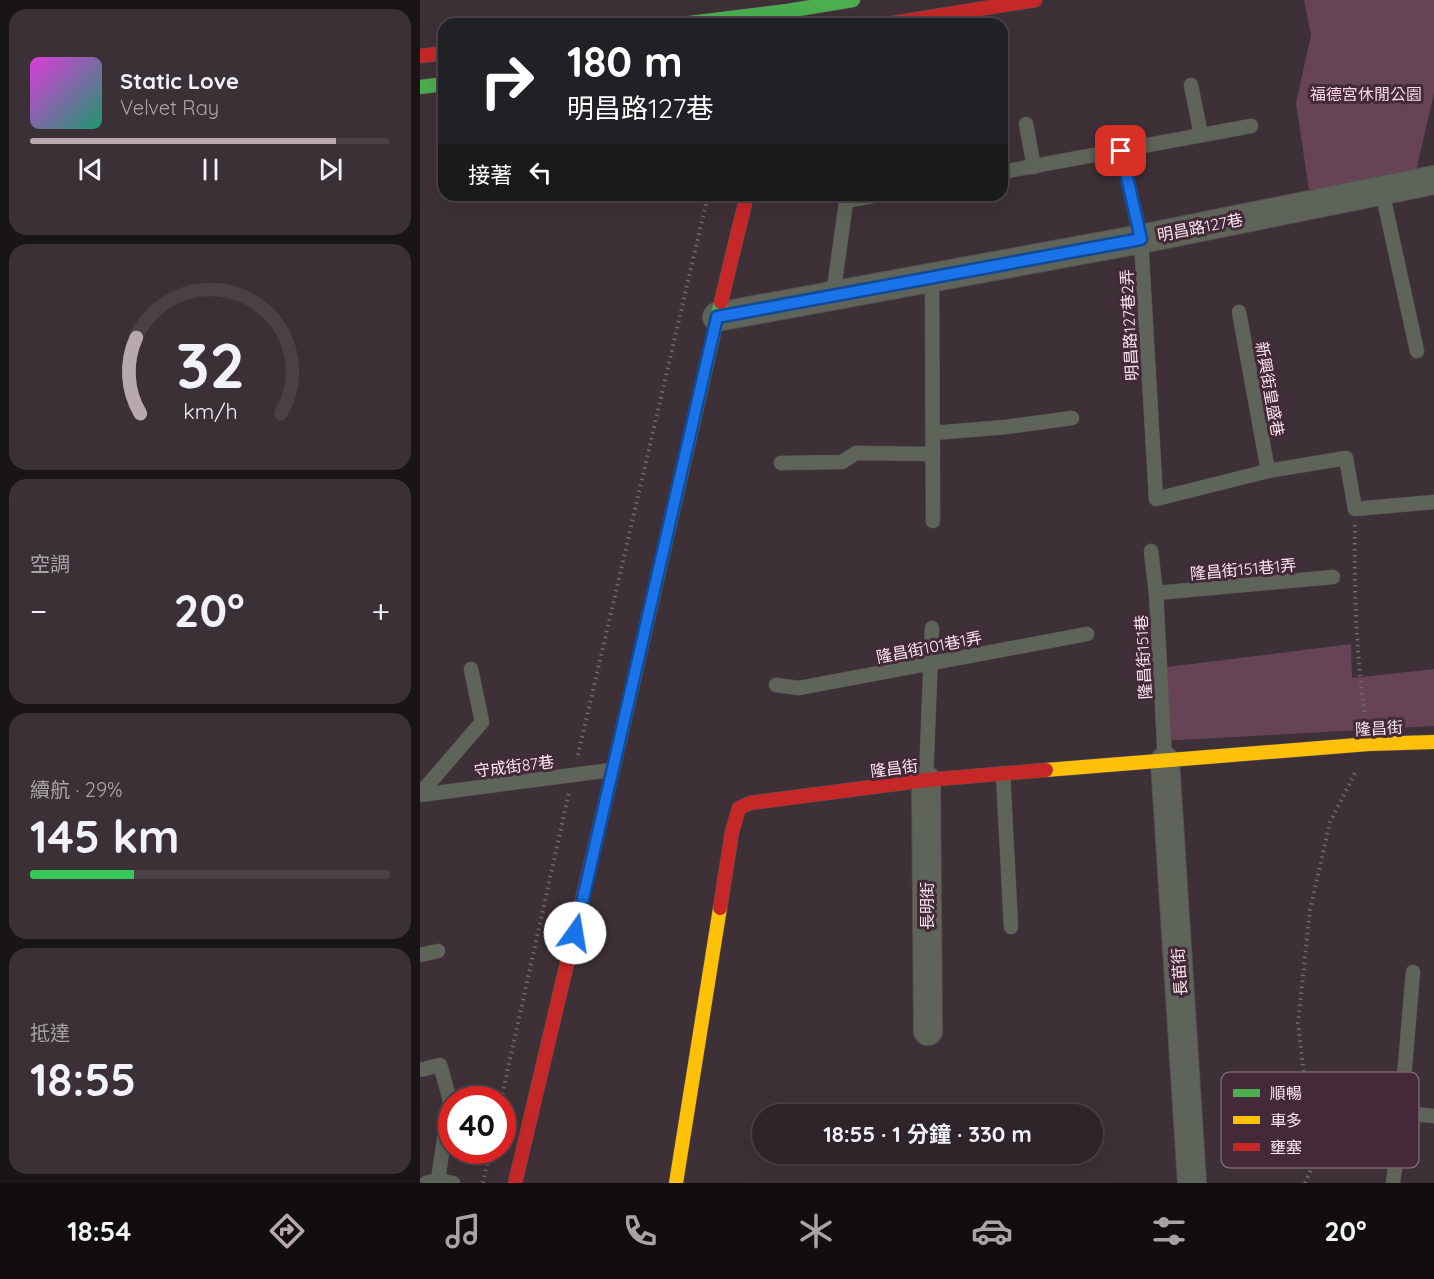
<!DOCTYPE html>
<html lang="zh-TW">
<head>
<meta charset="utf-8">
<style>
	body { margin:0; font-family:Quicksand,"Noto Sans TC",sans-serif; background:#3a3035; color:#f1f3f6; height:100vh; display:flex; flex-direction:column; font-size:22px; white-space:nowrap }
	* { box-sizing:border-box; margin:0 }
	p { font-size:20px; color:#a7a4a8 }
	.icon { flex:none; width:33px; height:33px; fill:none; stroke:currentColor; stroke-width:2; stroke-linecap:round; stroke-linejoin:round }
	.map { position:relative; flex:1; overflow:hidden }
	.panel { display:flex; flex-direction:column; gap:9px; padding:9px; background:#191417; width:420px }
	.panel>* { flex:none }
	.guide { position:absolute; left:18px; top:18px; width:570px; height:183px; border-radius:18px; box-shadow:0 6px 24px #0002,0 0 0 2px #494146; background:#202124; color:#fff; overflow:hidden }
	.speed { position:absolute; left:18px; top:1086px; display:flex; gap:12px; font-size:30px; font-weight:700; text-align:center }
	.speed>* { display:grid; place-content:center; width:78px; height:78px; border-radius:50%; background:#2e2429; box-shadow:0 6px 24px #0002,0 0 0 2px #494146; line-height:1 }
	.speed .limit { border:9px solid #d22; background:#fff; color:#111 }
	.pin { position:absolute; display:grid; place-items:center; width:51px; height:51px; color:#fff; margin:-26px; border-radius:12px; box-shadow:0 3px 9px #0006 }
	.me { position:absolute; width:66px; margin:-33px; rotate:13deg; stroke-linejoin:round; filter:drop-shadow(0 0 4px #0008) }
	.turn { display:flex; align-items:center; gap:21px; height:126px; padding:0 30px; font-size:27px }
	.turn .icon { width:78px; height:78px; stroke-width:2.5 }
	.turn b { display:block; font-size:42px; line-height:51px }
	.then { display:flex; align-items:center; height:57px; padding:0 30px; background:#0003; gap:12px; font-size:22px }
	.big { font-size:45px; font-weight:700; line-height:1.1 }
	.panel .widget { flex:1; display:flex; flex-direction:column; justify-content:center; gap:9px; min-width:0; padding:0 21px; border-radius:18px; background:#3a3035 }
	.panel .dial { align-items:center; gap:0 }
	.dial svg { height:156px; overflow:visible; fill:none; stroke:#494146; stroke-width:7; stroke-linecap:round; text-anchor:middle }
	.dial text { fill:#f1f3f6; stroke:none }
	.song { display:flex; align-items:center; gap:18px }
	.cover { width:72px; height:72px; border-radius:9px; background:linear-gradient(135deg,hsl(300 70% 55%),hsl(160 70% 35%)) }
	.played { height:6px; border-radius:3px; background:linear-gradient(90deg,#b8a8af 85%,#494146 85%) }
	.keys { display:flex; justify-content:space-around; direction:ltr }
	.heat { display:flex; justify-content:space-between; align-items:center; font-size:33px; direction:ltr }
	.charge { height:9px; border-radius:4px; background:linear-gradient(90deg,#34c759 29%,#494146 0) }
	.trip { position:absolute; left:332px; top:1104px; width:351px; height:60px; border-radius:30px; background:#2e2429; box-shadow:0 6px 24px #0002,0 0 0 2px #494146; font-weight:700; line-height:60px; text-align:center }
	.dock { display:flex; height:96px; justify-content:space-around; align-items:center; background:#120e10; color:#a7a4a8 }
	.dock .icon { width:42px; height:42px }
	.dock .active { color:#b8a8af }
	.dock b { font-size:27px; color:#f1f3f6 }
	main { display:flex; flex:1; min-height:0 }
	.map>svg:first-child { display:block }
	.green { fill:#664456 }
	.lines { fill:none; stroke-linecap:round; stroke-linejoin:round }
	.lane-casing { stroke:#5b4e55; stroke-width:15 }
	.street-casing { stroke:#5b4e55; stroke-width:30 }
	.fast-casing { stroke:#5b4e55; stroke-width:15 }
	.slow-casing { stroke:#5b4e55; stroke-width:15 }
	.jam-casing { stroke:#5b4e55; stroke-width:15 }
	.path { stroke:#6d6d68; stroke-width:4; stroke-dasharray:1.5 4.5; stroke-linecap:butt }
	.lane { stroke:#5e645a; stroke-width:14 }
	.street { stroke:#5e645a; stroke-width:28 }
	.fast { stroke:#4caf50; stroke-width:14 }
	.slow { stroke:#ffc107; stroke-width:14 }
	.jam { stroke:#c62828; stroke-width:14 }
	.route-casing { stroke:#114b97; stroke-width:15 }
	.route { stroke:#1a73e8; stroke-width:10 }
	.labels { text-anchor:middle; stroke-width:6; stroke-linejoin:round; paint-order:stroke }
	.park-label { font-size:16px; fill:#fad5e7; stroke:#442a38 }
	.street-label { font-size:16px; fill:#fae8f0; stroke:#442a38 }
	.key { fill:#442a38; stroke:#7b636f; stroke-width:1.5 }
	.key-label { font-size:16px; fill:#fae8f0 }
</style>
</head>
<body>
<main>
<section class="panel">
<div class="widget">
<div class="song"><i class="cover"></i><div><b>Static Love</b><p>Velvet Ray</p></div></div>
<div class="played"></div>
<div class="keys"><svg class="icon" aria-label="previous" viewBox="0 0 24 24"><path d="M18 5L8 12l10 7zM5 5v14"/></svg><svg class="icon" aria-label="pause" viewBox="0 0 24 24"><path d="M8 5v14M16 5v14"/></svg><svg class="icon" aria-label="next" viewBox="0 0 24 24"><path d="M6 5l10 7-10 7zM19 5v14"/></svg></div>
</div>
<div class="widget dial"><svg viewBox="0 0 100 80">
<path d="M14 69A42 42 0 1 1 86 69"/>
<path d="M14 69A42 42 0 0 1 12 30" stroke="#b8a8af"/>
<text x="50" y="56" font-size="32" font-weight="700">32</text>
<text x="50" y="72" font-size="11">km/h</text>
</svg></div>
<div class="widget"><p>空調</p>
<div class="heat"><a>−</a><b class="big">20°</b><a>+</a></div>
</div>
<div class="widget"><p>續航 · 29%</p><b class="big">145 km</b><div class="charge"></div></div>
<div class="widget"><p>抵達</p><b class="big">18:55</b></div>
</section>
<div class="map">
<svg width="1014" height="1183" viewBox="0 0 1014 1183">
	<rect width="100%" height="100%" fill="#3e3037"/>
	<g class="green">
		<path d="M884,0h130v93l-18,78 -107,19 -13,-87 15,-68z"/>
		<path d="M931,644l1,34 82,-9v57l-273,15 -2,-73z"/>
	</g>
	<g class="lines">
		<defs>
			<g id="lane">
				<path d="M771,85l10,50"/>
				<path d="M606,124l8,43"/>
				<path d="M701,151l20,88 15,260 112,-28 78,-13 9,51 79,-7"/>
				<path d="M582,172l249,-46"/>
				<path d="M962,191l35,160"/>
				<path d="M425,201l34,-6"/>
				<path d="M512,278l1,243"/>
				<path d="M413,296l14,-101"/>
				<path d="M819,312l29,159"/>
				<path d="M513,433l73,-6 66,-9"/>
				<path d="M361,463l61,-1 14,-9 77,1"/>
				<path d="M731,551l5,42 9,168"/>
				<path d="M736,593l177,-16"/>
				<path d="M356,685l23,3 288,-54"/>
				<path d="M583,773l8,154"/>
				<path d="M506,779l6,-151"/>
				<path d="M0,794l62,-72 -11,-53"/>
				<path d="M0,795l191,-25"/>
				<path d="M0,955l18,-4"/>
				<path d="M993,972l-12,141 33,3"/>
				<path d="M0,1070l20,-5 10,35 -12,80"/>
				<path d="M6,1183l12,-3 15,3"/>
				<path d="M973,1183l7,-55"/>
			</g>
			<g id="street">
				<path d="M297,317l424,-78 293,-59"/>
				<path d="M745,761l27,422"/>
				<path d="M506,780l2,251"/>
			</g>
			<g id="fast">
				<path d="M261,24l106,-13 66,-11"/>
				<path d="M0,87l24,-3"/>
				<path d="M198,748l103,-446"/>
			</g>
			<g id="slow">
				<path d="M626,770l323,-26 65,-2"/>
				<path d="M256,1183l44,-275"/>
			</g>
			<g id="jam">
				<path d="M467,24l148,-24"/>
				<path d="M0,56l24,-3"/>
				<path d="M301,302l26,-107"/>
				<path d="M300,908l12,-76 7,-24 11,-5 176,-23 120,-10"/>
				<path d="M95,1183l103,-435"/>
			</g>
		</defs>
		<use href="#lane" class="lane-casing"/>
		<use href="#street" class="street-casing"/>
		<use href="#fast" class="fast-casing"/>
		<use href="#slow" class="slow-casing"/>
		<use href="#jam" class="jam-casing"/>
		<g class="path">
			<path d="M935,525c-1,65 1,128 10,192"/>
			<path d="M158,755l130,-560"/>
			<path d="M81,1100l68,-308"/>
			<path d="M63,1183l7,-33"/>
			<path d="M885,1183l9,-20 -16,-140 12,-113 20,-88 25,-49"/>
		</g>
		<use href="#lane" class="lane"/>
		<use href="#street" class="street"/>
		<use href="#fast" class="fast"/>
		<use href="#slow" class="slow"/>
		<use href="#jam" class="jam"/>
	</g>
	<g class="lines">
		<defs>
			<path id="route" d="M155,933l142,-616 424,-78 -20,-88"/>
		</defs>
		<use href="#route" class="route-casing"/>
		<use href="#route" class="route"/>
	</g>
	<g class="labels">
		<g class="park-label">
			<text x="946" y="100">福德宮休閒公園</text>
		</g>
		<g class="street-label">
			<text transform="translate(780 227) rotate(-11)" y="6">明昌路127巷</text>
			<text transform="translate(709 325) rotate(-93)" y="6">明昌路127巷2弄</text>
			<text transform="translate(850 389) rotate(80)" y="6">新興街皇盛巷</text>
			<text transform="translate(823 569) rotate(-5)" y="6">隆昌街151巷1弄</text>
			<text transform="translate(509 647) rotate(-11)" y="6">隆昌街101巷1弄</text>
			<text transform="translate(723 657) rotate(-93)" y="6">隆昌街151巷</text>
			<text transform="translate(959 728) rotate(-3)" y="6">隆昌街</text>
			<text transform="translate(94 766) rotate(-7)" y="6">守成街87巷</text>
			<text transform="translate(474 768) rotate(-7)" y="6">隆昌街</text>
			<text transform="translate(507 906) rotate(-90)" y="6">長明街</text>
			<text transform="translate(759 972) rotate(-94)" y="6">長苗街</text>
		</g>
	</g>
	<rect x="801" y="1072" width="198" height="96" rx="9" class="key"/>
	<rect x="813" y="1089" width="27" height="8" fill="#4caf50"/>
	<rect x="813" y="1116" width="27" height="8" fill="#ffc107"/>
	<rect x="813" y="1143" width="27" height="8" fill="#c62828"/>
	<g class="key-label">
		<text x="850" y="1099">順暢</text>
		<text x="850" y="1126">車多</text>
		<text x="850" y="1153">壅塞</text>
	</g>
</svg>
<div class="speed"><div class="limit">40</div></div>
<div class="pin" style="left:701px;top:151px;background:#d93025"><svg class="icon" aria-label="arrive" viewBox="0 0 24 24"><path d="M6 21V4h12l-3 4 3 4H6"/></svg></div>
<svg class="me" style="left:155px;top:933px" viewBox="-20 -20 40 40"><circle r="19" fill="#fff"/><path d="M0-13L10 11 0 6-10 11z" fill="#1a73e8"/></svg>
<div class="trip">18:55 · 1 分鐘 · 330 m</div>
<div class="guide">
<div class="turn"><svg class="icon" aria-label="right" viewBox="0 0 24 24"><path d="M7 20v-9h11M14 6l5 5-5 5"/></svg><div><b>180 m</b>明昌路127巷</div></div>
<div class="then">接著<svg class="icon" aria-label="left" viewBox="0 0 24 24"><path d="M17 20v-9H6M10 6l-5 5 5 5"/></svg></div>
</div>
</div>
</main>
<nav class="dock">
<b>18:54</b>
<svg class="icon active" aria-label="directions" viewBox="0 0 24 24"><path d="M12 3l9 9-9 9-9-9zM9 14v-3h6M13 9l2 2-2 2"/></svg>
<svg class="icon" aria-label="music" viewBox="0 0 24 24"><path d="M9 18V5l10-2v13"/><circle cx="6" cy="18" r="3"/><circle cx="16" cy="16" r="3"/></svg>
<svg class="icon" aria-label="phone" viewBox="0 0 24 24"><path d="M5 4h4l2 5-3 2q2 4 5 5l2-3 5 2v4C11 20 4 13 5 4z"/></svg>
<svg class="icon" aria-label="climate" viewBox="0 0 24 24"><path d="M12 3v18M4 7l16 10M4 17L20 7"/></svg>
<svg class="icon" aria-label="car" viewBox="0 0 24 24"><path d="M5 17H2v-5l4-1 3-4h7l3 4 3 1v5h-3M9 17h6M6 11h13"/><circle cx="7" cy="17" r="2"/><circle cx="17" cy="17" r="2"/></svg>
<svg class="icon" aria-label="filters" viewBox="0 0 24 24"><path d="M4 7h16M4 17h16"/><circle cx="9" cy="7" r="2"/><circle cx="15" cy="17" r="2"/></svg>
<b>20°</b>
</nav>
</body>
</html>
